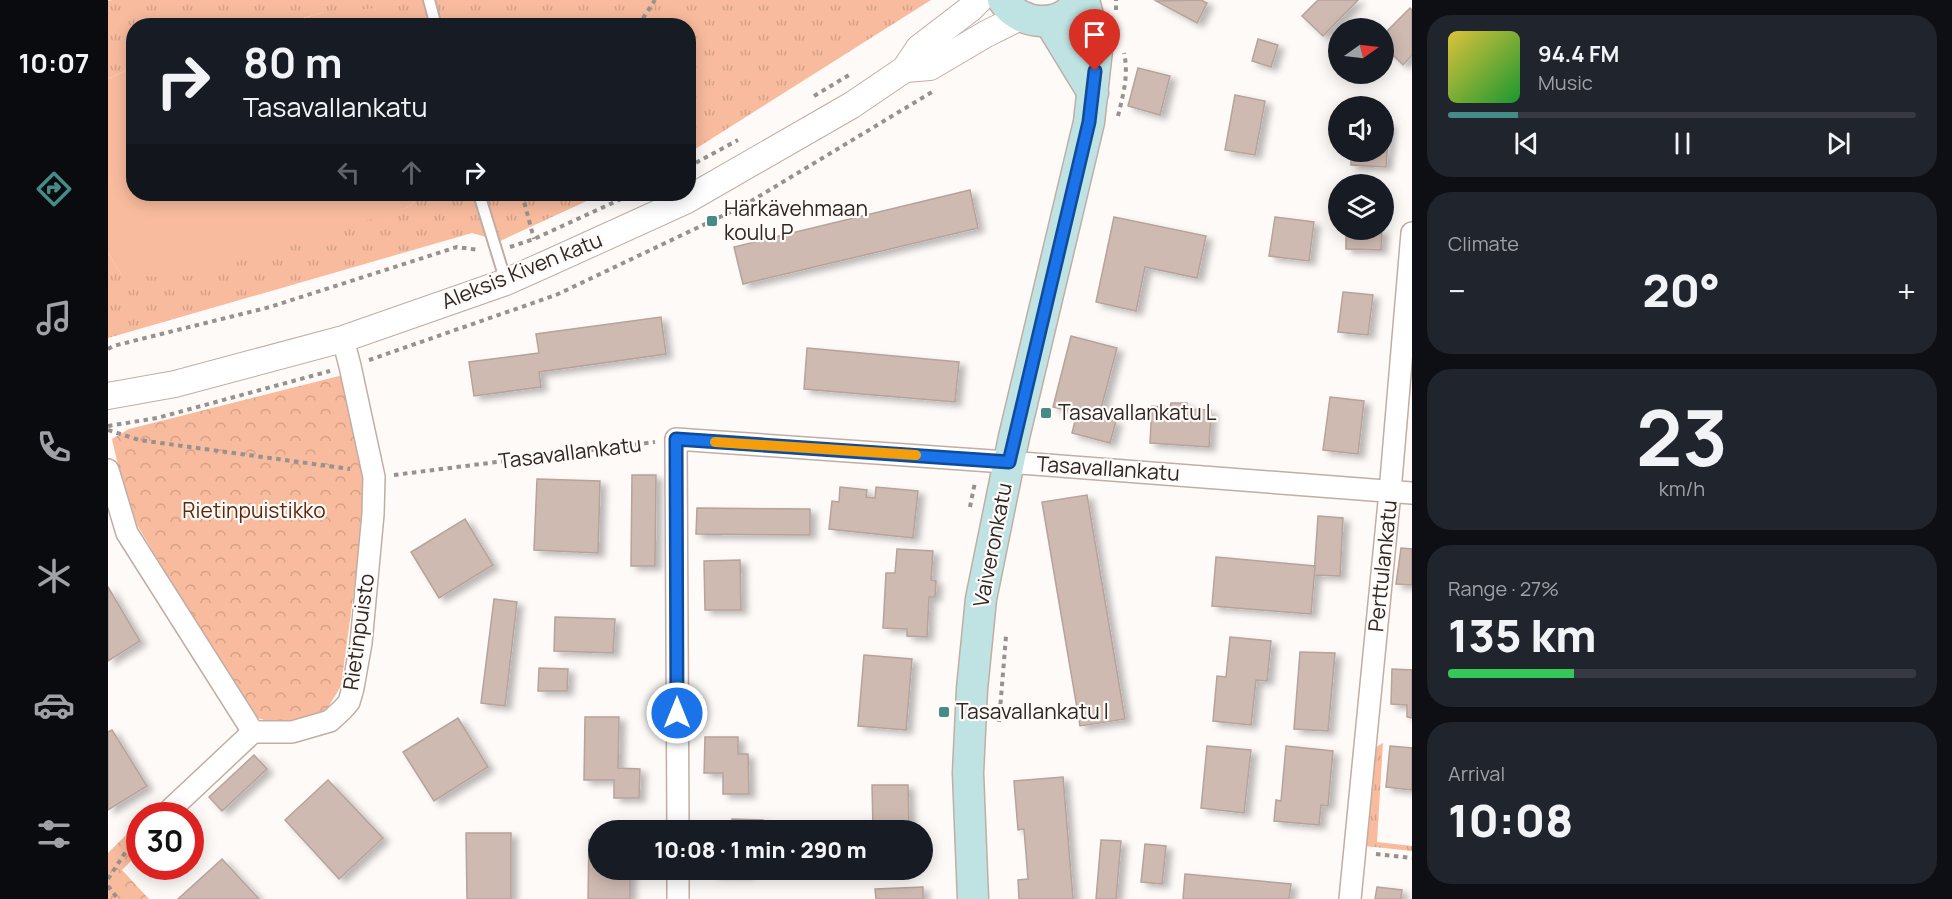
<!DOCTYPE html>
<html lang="en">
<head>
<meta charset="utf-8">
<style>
	body { margin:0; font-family:Manrope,sans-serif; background:#20242c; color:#f1f3f6; height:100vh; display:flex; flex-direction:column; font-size:22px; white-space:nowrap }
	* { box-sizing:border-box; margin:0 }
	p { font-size:20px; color:#9ea1a6 }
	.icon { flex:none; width:33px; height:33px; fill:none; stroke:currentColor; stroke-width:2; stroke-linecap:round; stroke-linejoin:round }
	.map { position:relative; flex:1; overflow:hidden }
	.drawer { display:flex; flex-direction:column; gap:15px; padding:15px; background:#0d0f14; width:540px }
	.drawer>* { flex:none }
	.top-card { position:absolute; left:18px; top:18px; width:570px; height:183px; border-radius:24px; box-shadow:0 3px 15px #0003; background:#171b24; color:#f1f3f6; overflow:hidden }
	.needle { width:39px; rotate:76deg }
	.fabs { position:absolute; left:1220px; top:18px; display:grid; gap:12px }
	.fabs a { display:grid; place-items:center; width:66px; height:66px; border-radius:50%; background:#171b24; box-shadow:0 3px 15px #0003; font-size:30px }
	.speed { position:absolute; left:18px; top:802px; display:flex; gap:12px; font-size:30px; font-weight:700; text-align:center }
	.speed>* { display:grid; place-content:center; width:78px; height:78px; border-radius:50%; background:#171b24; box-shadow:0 3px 15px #0003; line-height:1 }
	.speed .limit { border:9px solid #d22; background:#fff; color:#111 }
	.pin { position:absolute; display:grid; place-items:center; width:51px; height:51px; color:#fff; margin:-62px -26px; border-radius:50% 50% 50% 0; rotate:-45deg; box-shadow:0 0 6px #0007 }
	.pin .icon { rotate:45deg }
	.me { position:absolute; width:66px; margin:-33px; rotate:0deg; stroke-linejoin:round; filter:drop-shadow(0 0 4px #0008) }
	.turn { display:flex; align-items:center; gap:21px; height:126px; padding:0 18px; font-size:27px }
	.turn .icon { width:78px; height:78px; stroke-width:2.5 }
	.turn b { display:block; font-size:42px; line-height:51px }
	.lanes { display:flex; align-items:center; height:57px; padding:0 18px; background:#0003; justify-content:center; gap:30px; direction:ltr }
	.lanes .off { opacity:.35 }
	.big { font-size:45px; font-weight:800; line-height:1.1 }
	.drawer .tile { flex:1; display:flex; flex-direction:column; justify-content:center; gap:9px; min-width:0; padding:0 21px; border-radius:24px; background:#20242c }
	.drawer .dial { align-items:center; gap:0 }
	.dial b { font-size:78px; line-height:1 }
	.song { display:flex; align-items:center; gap:18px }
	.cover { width:72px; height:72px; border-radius:9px; background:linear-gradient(135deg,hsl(50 70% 55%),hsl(130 70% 35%)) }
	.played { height:6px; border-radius:3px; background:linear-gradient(90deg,#458c89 15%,#363941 15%) }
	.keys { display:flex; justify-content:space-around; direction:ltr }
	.heat { display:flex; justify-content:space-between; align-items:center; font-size:33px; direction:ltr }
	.charge { height:9px; border-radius:4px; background:linear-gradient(90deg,#34c759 27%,#363941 0) }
	.trip { position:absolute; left:480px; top:820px; width:345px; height:60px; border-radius:30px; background:#171b24; box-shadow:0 3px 15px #0003; font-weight:800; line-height:60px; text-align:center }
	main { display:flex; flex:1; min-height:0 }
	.tabs { display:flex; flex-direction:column; width:108px; justify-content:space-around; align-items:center; background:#090b0e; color:#9ea1a6 }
	.tabs .icon { width:42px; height:42px }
	.tabs .selected { color:#458c89 }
	.tabs b { font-size:27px; color:#f1f3f6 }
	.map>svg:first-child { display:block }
	.grass { fill:url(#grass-tufts) }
	.forest { fill:url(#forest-crowns) }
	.garden { fill:#f8bb9d }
	.building { fill:#cebab1; stroke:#b6a39a; stroke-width:1.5; filter:url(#shadow) }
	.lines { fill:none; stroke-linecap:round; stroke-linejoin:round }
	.service-casing { stroke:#c1ada4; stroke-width:14 }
	.minor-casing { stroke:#c1ada4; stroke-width:24 }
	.tertiary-casing { stroke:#c1ada4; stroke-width:28 }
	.secondary-casing { stroke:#c1ada4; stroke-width:33 }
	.path { stroke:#97918f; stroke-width:4; stroke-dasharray:4.5 4.5; stroke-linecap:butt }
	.service { stroke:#fff; stroke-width:10 }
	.minor { stroke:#fff; stroke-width:21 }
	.tertiary { stroke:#fff; stroke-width:26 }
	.secondary { stroke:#bee3e2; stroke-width:30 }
	.route-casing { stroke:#114b97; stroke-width:15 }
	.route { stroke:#1a73e8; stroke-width:10 }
	.slow { stroke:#f59e0b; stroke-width:10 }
	.poi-dot { fill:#458c89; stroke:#fefaf8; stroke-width:2 }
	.labels { text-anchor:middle; stroke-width:4.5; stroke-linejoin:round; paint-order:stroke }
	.poi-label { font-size:21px; fill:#2e2623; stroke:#fefaf8; text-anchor:start }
	.street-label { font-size:21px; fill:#2e2623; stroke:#fefaf8 }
	.park-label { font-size:21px; fill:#5b290c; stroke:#fefaf8 }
</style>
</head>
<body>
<main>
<nav class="tabs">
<b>10:07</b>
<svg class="icon selected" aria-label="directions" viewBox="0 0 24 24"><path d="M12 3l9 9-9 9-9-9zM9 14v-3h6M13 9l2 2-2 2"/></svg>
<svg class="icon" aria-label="music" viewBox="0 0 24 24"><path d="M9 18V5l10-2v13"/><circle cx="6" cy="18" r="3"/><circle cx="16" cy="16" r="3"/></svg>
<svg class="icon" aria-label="phone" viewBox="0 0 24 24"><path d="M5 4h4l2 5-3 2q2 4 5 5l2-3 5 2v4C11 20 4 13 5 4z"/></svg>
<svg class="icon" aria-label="climate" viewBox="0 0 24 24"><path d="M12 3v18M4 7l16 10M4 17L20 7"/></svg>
<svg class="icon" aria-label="car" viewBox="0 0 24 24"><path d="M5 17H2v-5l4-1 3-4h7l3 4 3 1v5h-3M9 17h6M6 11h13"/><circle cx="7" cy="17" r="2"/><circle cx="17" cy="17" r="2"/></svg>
<svg class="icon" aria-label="filters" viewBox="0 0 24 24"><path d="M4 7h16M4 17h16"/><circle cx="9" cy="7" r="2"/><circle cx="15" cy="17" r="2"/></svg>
</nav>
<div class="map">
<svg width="1304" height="899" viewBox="0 0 1304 899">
	<defs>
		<pattern id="grass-tufts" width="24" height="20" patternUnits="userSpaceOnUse" patternTransform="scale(1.5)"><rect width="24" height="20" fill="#f8bb9d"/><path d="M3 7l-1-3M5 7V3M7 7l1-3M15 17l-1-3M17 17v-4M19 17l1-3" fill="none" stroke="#d5a187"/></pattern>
		<pattern id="forest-crowns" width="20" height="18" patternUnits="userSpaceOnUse" patternTransform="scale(1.5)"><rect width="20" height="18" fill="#f8bb9d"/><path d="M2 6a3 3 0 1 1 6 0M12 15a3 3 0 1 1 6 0" fill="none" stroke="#d5a187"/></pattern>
		<filter id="shadow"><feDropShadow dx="6" dy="4" stdDeviation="3" flood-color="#0004"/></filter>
	</defs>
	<rect width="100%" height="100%" fill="#fefaf8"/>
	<g class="grass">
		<path d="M4,0h819l-242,153 -1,-127 -282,-1 -2,-4 -79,-9 -47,13 -144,1 -1,41 -25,12v-78z"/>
		<path d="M314,194h180l-102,47 -28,-8 -364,105v-85l13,21 288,-67z"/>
		<path d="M1275,743l-6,99 35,4v5l-47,-5 9,-98z"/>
	</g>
	<g class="forest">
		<path d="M235,375l22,106v29l-24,176 -17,28 -27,9 -21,1 -24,-8 -115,-191 -18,-55 -7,-31 17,-10z"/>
		<path d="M31,822v31l-17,17 27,29h-41v-46z"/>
	</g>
	<g class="garden">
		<path d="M269,8l27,13 2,4h-128l47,-13z"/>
		<path d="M25,67l1,127h288l-13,13 -217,69 -36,1 -35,-3 -13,-21v-174z"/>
	</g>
	<g class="building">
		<path d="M1093,0l6,3 -10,20 -41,-22z"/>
		<path d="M1210,0h40l-35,36 -21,-20z"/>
		<path d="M1302,8l2,2v45l-9,10 -20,-20v-10z"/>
		<path d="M1150,39l20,6 -7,22 -19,-6z"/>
		<path d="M1030,68l32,8 -10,39 -32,-9z"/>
		<path d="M1127,95l30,6 -10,54 -30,-5z"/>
		<path d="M1275,123l6,1 -3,43 -35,-2v-13h32z"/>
		<path d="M862,190l8,38 -235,56 -9,-37z"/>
		<path d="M1006,217l92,19 -9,42 -52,-11 -9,44 -40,-9z"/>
		<path d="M1167,217l39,5 -5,39 -40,-5z"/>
		<path d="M1238,230h36l-1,20 -35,-1z"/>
		<path d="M1235,292l30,3 -5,40 -30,-3z"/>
		<path d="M553,317l5,37 -127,18 2,15 -67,9 -5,-34 70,-9 -3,-19z"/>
		<path d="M963,336l46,12 -18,68 17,5 -6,22 -38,-10 5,-20 -24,-6z"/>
		<path d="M699,348l152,14 -4,40 -151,-13z"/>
		<path d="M1222,397l34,4 -6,53 -35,-4z"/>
		<path d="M1063,403h16l-1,6 25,1 -2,37 -59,-4 2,-37 18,2z"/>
		<path d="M524,475h24l-1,91h-24z"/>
		<path d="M429,479l63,2 -2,72 -64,-3z"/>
		<path d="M732,487l27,3 -1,7 9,1 1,-11 42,4 -5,47 -84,-9 3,-28 7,1z"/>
		<path d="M979,495l38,224 -45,7 -38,-224z"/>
		<path d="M589,508l113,1v26l-114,-1z"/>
		<path d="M1210,516l25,2 -3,58 -26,-1z"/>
		<path d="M357,519l28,46 -54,33 -28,-46z"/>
		<path d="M1293,548l11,1v36l-16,-1z"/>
		<path d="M789,549l36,2 -2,29 5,1 -1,16h-6l-2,40 -20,-1v-7l-24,-1 3,-55h9z"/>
		<path d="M1108,557l99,9 -4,48 -99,-8z"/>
		<path d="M632,560l1,50h-36l-1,-49z"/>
		<path d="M0,587l32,54 -32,20z"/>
		<path d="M386,599l23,3 -12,104 -24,-3z"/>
		<path d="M447,617l60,2 -2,34 -59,-2z"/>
		<path d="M1122,637l41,4 -4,40 -11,-1 -5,45 -38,-4 4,-45 9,1z"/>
		<path d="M1192,652l35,1 -7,78 -34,-2z"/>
		<path d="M756,655l48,4 -6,71 -48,-4z"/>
		<path d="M431,668l29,1 -1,22h-29z"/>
		<path d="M1284,669l20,1v48l-5,-1v-12l-16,-1z"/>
		<path d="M477,717h34l-1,51 22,1 -1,29h-25v-18h-30z"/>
		<path d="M350,718l30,49 -54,34 -31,-49z"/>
		<path d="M4,730l35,56 -39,24v-78z"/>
		<path d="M597,737h33v17h10l1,40h-26v-21h-19z"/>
		<path d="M1099,746l44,4 -7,63 -43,-5z"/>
		<path d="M1178,746l47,5 -5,55 -7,-1 -2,20 -45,-4 2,-21 5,1z"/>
		<path d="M1282,746l22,2v42l-26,-3z"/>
		<path d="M146,755l13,14 -45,42 -13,-14z"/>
		<path d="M955,777l10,122h-54l-1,-19 10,-1 -4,-50 -6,1 -4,-49z"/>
		<path d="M220,780l55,58 -44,41 -54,-59z"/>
		<path d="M764,785h36l1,44 -36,1z"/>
		<path d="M624,819l31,1 -1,11h-49v-7l19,1z"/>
		<path d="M358,833h45v66h-44z"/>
		<path d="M481,840h9v30h32v29h-42z"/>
		<path d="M993,840l20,1 -5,58h-20z"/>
		<path d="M1037,844l21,2 -4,38 -21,-2z"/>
		<path d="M114,859l37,40h-81z"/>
		<path d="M604,870h35v4l-35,-1z"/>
		<path d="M1077,874l106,10 -2,15h-106z"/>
		<path d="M815,887v12h-47l-1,-10z"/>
		<path d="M1269,887l25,3 -1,9h-26z"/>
	</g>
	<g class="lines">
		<defs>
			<g id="service">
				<path d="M321,0l7,26"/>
				<path d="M371,194l27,88"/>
			</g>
			<g id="minor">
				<path d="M0,470l19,63 126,199h39l38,-11 13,-12 6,-7 4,-14 8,-45 12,-129 1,-37 -24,-111 -7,-27"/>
				<path d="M63,809l82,-77"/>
				<path d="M570,831l-2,-392 358,25 378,29"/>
				<path d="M570,870v29"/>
				<path d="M1242,899l40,-407 22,-259"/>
			</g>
			<g id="tertiary">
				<path d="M797,69l25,-2 56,-33 34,-17"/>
				<path d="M0,396l67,-12 168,-45 163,-57 38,-17 141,-64 167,-96 53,-36 14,-21 51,-39 9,-9"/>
			</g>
			<g id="secondary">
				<path d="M895,0c17,26 59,30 76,0"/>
				<path d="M941,21l44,72"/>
				<path d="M865,899l-5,-126 4,-84 9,-90 33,-162 75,-315 8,-72 -13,-50"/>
			</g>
		</defs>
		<use href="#service" class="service-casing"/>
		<use href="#minor" class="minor-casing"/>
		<use href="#tertiary" class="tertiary-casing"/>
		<use href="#secondary" class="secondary-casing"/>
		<g class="path">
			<path d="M1008,10v-10"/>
			<path d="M530,26l17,-26"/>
			<path d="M706,96l35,-21"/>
			<path d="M1010,116c5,-21 11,-41 6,-63"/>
			<path d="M580,167l50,-27"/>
			<path d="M414,194l12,45"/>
			<path d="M402,247l24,-8 98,-45"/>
			<path d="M0,349l5,-3 157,-39 187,-60 22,3"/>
			<path d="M261,360l187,-65 187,-89 189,-114"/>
			<path d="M0,426l49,-8 173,-47"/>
			<path d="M0,430l31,10 211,29"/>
			<path d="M286,475l261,-33"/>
			<path d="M862,507l5,-25"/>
			<path d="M891,722l7,-86"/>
			<path d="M1268,854l36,4"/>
			<path d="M0,879l19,-29 13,-12"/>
			<path d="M0,886l10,13"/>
		</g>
		<use href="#service" class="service"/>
		<use href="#minor" class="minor"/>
		<use href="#tertiary" class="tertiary"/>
		<use href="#secondary" class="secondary"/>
	</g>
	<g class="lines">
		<defs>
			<path id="route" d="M569,713l-1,-274 333,23 80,-340 6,-51"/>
		</defs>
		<use href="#route" class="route-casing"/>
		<use href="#route" class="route"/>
		<path class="slow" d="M607,442l201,13"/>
	</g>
	<g class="poi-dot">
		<rect x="598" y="215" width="12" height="12" rx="3"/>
		<rect x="932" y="407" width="12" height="12" rx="3"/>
		<rect x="830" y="706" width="12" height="12" rx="3"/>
	</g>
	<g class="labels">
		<g class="poi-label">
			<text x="616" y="216">Härkävehmaan<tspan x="616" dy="24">koulu P</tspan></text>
			<text x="950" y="420">Tasavallankatu L</text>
			<text x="848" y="719">Tasavallankatu I</text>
		</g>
		<g class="street-label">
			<text transform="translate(414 271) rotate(-22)" y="7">Aleksis Kiven katu</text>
			<text transform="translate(462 453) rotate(-7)" y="7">Tasavallankatu</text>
			<text transform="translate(1000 469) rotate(4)" y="7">Tasavallankatu</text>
			<text transform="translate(885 545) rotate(-79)" y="7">Vaiveronkatu</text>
			<text transform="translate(1275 566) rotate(-84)" y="7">Perttulankatu</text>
			<text transform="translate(251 632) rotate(-82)" y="7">Rietinpuisto</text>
		</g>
		<g class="park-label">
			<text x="146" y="518">Rietinpuistikko</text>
		</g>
	</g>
</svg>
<div class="fabs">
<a><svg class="needle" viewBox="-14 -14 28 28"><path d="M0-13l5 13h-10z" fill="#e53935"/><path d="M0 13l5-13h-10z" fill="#9ea1a6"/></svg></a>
<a><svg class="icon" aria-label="sound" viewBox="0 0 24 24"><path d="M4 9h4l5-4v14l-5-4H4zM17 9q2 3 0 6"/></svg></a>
<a><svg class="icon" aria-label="layers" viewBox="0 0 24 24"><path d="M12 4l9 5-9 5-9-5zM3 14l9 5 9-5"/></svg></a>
</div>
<div class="speed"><div class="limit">30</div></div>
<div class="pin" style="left:987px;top:71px;background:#d93025"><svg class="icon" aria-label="arrive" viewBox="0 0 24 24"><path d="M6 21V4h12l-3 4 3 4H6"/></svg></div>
<svg class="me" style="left:569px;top:713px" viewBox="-20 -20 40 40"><circle r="17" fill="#1a73e8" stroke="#fff" stroke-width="3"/><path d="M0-11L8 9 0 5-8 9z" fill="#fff"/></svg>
<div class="trip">10:08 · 1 min · 290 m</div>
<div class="top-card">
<div class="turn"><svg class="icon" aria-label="right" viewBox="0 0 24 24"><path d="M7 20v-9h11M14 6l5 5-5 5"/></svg><div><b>80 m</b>Tasavallankatu</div></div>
<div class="lanes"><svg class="icon off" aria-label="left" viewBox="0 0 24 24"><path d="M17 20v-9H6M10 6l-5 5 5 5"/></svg><svg class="icon off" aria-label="ahead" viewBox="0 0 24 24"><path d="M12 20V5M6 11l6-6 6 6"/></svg><svg class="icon" aria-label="right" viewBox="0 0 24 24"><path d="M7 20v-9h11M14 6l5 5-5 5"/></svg></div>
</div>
</div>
<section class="drawer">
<div class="tile">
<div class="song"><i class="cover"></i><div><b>94.4 FM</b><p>Music</p></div></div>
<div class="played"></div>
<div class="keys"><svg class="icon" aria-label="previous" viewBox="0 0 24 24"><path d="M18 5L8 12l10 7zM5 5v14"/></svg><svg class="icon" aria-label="pause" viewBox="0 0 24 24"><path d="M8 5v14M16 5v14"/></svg><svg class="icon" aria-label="next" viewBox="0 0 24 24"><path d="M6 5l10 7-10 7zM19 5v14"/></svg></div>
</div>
<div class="tile"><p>Climate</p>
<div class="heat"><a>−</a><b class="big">20°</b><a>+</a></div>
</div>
<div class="tile dial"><b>23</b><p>km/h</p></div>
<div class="tile"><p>Range · 27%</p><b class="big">135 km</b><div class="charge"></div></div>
<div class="tile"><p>Arrival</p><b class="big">10:08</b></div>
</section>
</main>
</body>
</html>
